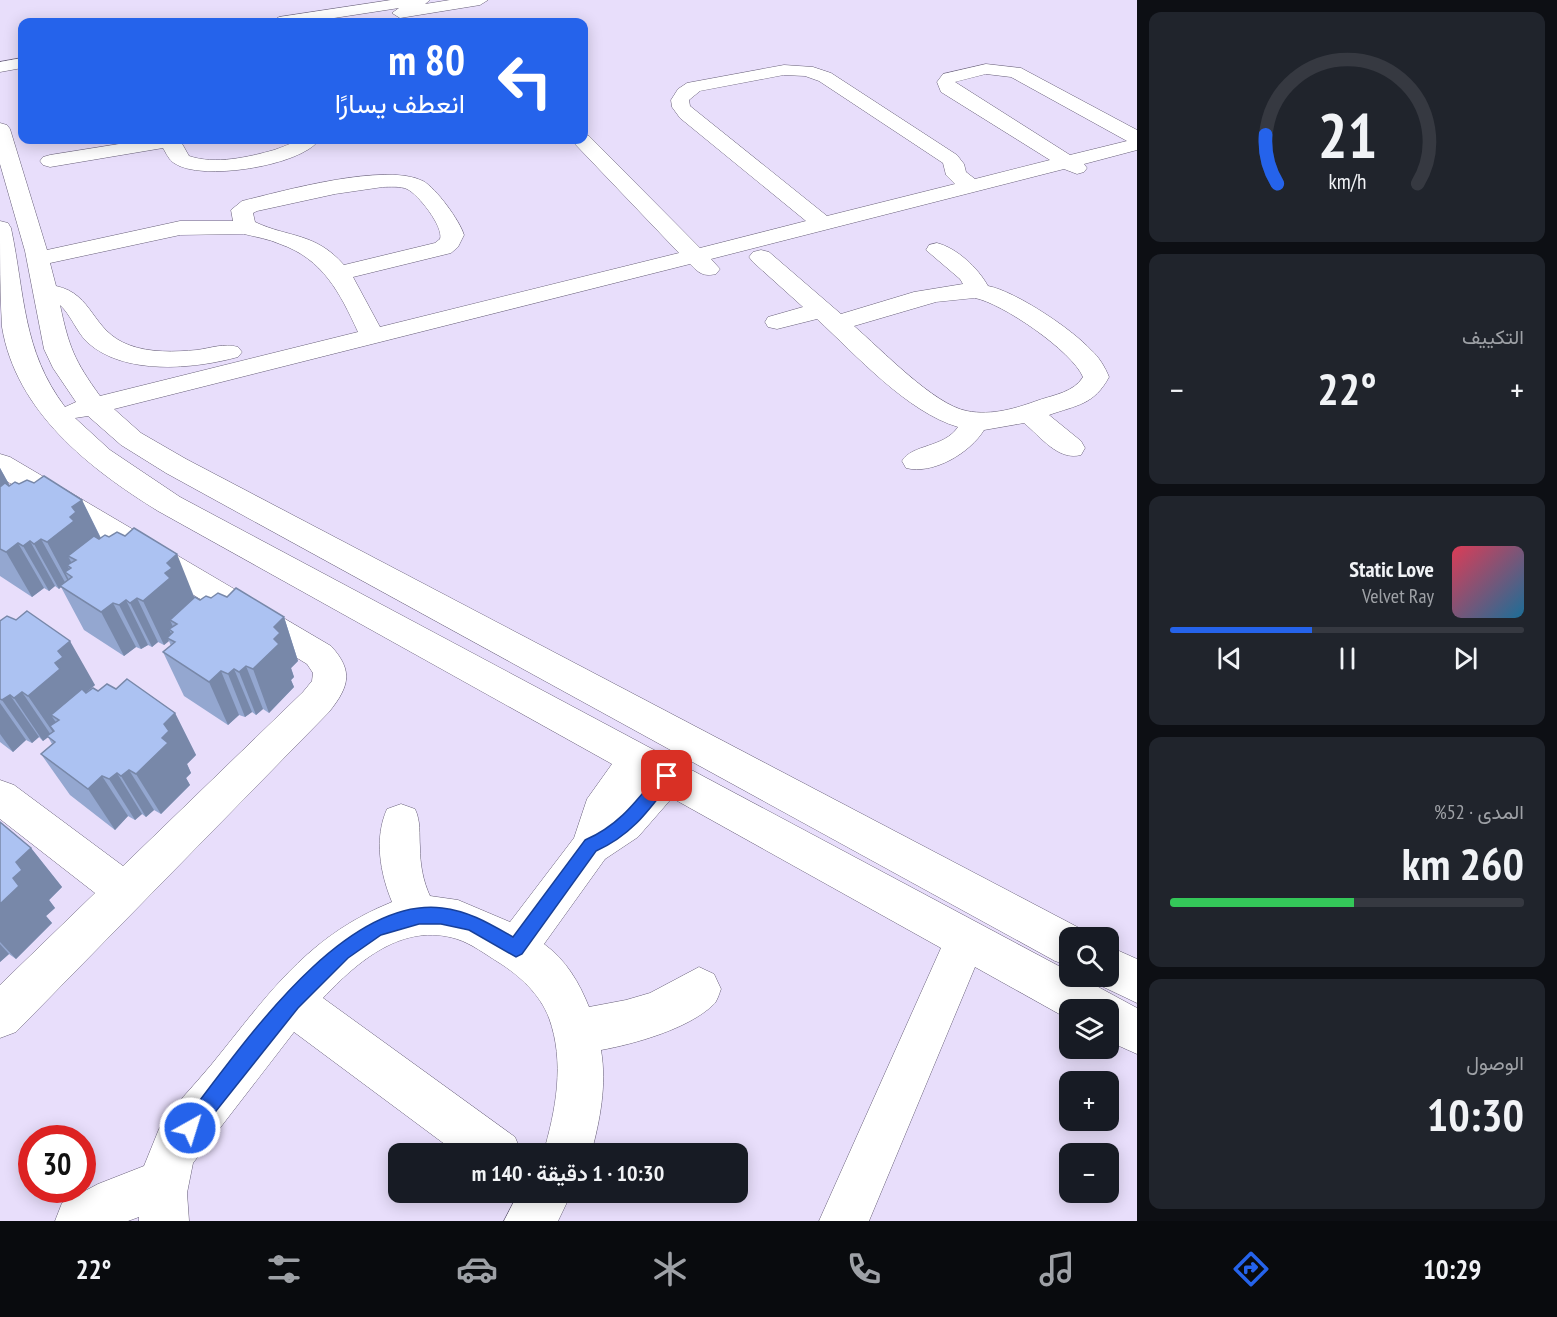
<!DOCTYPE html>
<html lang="ar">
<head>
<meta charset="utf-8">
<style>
	body { margin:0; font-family:"PT Sans Narrow",Vazirmatn,sans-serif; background:#20242c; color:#f1f3f6; direction:rtl; height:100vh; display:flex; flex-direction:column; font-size:22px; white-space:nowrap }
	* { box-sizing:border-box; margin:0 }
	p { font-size:20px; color:#9ea1a6 }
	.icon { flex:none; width:33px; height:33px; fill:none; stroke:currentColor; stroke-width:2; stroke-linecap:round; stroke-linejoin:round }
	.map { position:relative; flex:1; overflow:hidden; direction:ltr }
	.drawer { display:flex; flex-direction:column; gap:12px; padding:12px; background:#0d0f14; width:420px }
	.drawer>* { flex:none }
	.top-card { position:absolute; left:18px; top:18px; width:570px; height:126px; border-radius:12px; box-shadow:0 3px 15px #0003; direction:rtl; background:#2563eb; color:#fff; overflow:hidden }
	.tools { position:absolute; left:1059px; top:927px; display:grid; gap:12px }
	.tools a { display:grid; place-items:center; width:60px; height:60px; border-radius:12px; background:#171b24; box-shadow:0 3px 15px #0003; font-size:30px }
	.speed { position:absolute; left:18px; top:1125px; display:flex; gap:12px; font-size:30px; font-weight:700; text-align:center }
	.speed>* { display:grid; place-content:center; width:78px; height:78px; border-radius:50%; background:#171b24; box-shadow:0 3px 15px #0003; line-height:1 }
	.speed .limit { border:9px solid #d22; background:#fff; color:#111 }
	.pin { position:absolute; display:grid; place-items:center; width:51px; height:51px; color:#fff; margin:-26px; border-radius:12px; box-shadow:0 3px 9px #0006 }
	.me { position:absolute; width:66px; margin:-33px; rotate:39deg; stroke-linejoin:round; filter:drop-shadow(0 0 4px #0008) }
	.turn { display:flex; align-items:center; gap:21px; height:126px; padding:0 24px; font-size:27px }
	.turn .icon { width:78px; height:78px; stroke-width:2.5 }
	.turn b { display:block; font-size:42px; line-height:51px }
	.big { font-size:45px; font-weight:600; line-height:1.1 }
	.drawer .card { flex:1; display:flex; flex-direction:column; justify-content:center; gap:9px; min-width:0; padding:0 21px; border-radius:12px; background:#20242c }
	.drawer .dial { align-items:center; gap:0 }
	.dial svg { height:156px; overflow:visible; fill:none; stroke:#363941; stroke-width:7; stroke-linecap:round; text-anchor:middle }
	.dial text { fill:#f1f3f6; stroke:none }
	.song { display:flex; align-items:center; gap:18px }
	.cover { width:72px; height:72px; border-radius:9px; background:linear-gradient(135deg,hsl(350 70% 55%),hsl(200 70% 35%)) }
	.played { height:6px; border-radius:3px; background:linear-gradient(90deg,#2563eb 40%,#363941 40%) }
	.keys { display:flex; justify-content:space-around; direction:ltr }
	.heat { display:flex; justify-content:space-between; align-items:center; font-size:33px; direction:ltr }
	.charge { height:9px; border-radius:4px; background:linear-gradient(90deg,#34c759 52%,#363941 0) }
	.trip { position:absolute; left:388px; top:1143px; width:360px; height:60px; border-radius:12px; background:#171b24; box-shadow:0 3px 15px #0003; font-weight:600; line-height:60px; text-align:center; direction:rtl }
	.menu { display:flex; height:96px; justify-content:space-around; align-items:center; background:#090b0e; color:#9ea1a6 }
	.menu .icon { width:42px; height:42px }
	.menu .on { color:#2563eb }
	.menu b { font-size:27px; color:#f1f3f6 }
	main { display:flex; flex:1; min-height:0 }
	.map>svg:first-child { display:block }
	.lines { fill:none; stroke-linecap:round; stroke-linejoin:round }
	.minor-casing { stroke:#675f78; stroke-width:1 }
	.minor { fill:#fff; fill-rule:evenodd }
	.wall { fill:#94a7d0 }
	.shaded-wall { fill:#7888a9 }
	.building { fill:#acc2f2; stroke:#7888a9; stroke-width:1.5 }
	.route { fill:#2563eb; stroke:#184099; stroke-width:1.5 }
</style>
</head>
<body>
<main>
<section class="drawer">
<div class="card dial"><svg viewBox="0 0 100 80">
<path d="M14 69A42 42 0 1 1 86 69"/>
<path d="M14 69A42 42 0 0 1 8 44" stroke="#2563eb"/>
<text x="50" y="56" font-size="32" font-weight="700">21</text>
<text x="50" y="72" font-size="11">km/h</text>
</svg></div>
<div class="card"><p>التكييف</p>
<div class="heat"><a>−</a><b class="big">22°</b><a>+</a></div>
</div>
<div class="card">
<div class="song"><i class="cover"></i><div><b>Static Love</b><p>Velvet Ray</p></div></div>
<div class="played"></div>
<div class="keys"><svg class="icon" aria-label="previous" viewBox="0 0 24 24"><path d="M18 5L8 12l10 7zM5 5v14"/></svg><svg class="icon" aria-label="pause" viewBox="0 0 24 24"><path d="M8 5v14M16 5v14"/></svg><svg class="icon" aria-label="next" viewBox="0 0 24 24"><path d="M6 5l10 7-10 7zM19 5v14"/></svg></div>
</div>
<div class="card"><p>المدى · 52%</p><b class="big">260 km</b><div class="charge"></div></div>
<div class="card"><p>الوصول</p><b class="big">10:30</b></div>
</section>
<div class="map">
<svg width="1137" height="1221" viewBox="0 0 1137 1221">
	<rect width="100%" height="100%" fill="#e8defb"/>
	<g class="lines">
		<defs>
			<g id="minor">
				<path d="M391,0h39l-5,4 25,-4h38l-8,5 -80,13 -8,-5 7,-5 -91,14h-37l8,-5z"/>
				<path d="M22,58v10l-22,4v-10z"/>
				<path d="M986,64l35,4 116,62v20l-53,14 3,4 -3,4 -7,2 -13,-5 -353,90 9,10 -4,5c-13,3 -17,-1 -26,-10l-576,145 27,24 45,26 899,472 3,7h-18v28l-15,-5 -889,-488 -45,-28 -33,-29 -13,2 35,32 70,47 890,475v4h8l59,32v46l-29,-13v-31h-38v10l-95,-53 -106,254h-50l122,-273 -269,-150 -34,39 -33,22 -61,85c22,16 35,38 45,63l37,-7 24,-7 49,-26 15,7 7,15c-2,5 -4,13 -8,16 -25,24 -79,39 -112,45 6,35 -1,70 -10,104h-48c13,-44 22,-92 6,-136 -9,-24 -30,-43 -51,-56 -13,-8 -26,-18 -41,-23 -54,-17 -99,22 -134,59l192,139 7,17h-64l-164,-122 -101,131 -6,30 2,28h-50v-4l-11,4h-73l7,-18 36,-19 46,-18 15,-37 11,-17c18,-21 37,-41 54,-63 51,-64 89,-115 168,-147 -12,-29 -18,-64 -5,-93l14,-5 14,5c6,13 4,24 5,38 0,17 3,34 10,49l28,4 52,22 64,-84 13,-39 25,-35 -454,-253c-68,-42 -142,-99 -156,-184 -2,-34 -2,-71 -2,-106l8,2 3,5c14,66 11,122 54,179l11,-5 -23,-34 -9,-19 -19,-98 -25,-87v-41l7,2 3,4 37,121 133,-29h53l-2,-11 11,-9c41,-10 144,-39 181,-20 13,7 37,40 41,54l-6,12 -7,6 -98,24 27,50 299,-74 -104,-109 -3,-4h12v-6l5,2 111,112 106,-27 -126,-103 -8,-11 -1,-7 7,-11 9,-6 97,-18 29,2 18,6 126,82 7,9 2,8 9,7 75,-19 -109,-68 -4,-10 6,-8zM986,74l25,3 116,64 -57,14 -115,-73zM784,75l21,1 14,5 124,82 3,12 9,9 -128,32 -137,-110 -1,-6 11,-9zM383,187c7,0 17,-1 24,2 11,5 37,38 33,50l-5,4 -91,22c-29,-33 -55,-27 -89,-43l-2,-9 4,-2 78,-17zM244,234c12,3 25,5 36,10 43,15 60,49 78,88l-258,64c-26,-36 -31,-49 -40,-91 11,10 16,26 27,37 37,34 107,27 151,15l4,-5 -4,-5c-14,-4 -27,1 -41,3 -22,2 -47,3 -68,-5 -38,-14 -35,-51 -73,-59l-6,-23 130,-28z"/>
				<path d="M144,140h36l9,16c26,9 60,1 85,-6 18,-6 25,-12 45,-10 -18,26 -119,42 -145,23 -5,-3 -8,-10 -11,-15l-113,19 -7,-2 -3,-4 3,-4 7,-2z"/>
				<path d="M937,243c20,5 41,25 51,43 27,5 84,43 103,64 8,7 14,17 18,27 -15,28 -32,28 -60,38l32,26 4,7 -4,7c-23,6 -40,-18 -57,-32l-40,7c-14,23 -51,45 -78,38l-4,-7c10,-17 42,-13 56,-34 -51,-15 -102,-72 -141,-108l-40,10 -9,-2 -3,-5 3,-5 35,-10 -50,-45 -4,-5 4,-5 8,-2 8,2 72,62 73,-22 49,-8 -3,-5 -34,-29 3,-5zM975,298c27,5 97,53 108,79 -9,15 -29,18 -44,23 -22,8 -47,16 -72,11 -33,-6 -86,-62 -113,-85l82,-24z"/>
				<path d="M0,454l10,3 321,189c23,25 18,41 -2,66l-313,320 -16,6v-53l95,-92 -95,-74v-39l14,5 109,81 180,-174 9,-11 1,-8 -6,-9 -307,-187z"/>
				<path d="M1108,946l29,13v44l-44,-21 -2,-6h17z"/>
				<path d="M519,1192h53l-14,29h-54z"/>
			</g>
		</defs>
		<use href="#minor" class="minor-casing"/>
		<use href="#minor" class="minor"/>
	</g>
	<g class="wall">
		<path d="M0,468l10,18 24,-3 48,17 19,38 99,62 27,-3 57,20 14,44 -7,7 3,9 -3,3 3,7 -25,26 -6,-4 -7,6 -4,-3 -7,5 -6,-2 -11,10 -44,-29 -21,-44 8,-6 -2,-5 -5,4 -6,-3 -6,5 -4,-2 -7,4 -5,-2 -12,9 -40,-26 -23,-43 -2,2 -4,-3 -6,5 -5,-3 -12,9 -32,-21z"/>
		<path d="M0,621l95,64 -9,8 30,-4 59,24 21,42 -9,9 4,9 -5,5 4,7 -29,29 -7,-4 -8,7 -4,-3 -7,6 -7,-4 -13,14 -45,-35 -29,-41 11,-10 -4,-7 -5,4 -4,-4 -7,6 -6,-3 -13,12 -13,-10z"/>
		<path d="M0,822l31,26 31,39 -13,13 6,8 -9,8 6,7 -36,36 -7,-5 -9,8z"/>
	</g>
	<g class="shaded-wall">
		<path d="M0,468l16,29 -16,25z"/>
		<path d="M82,500l22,45 -28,15 -8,-4 12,23 -13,-14 10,17 -5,-5 -7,-5 7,14 -1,1 -24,-45 25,-35z"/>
		<path d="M41,539l25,45 -6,2 1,1 -2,2 -25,-45z"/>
		<path d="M30,541l25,45 -6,5 -26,-45z"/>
		<path d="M18,543l26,45 -12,9 -26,-45z"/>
		<path d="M177,554l18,45 -18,25 -7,-4 6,14 -7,-5 4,9h-6l2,3 -5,4 -21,-44 22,-28 2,-10z"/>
		<path d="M137,598l21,44 -6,5 -22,-44z"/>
		<path d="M126,600l22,45 -7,4 -22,-44z"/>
		<path d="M113,603l23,44 -12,9 -23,-44z"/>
		<path d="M284,617l14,44 -7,7 3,9 -3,3 3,7 -25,26 -16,-44 21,-42z"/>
		<path d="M70,641l25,44 -11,9 -25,26 -8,-5 12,18 -13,-7 8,12h-1l-29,-42 27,-33 3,-12z"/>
		<path d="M246,666l17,43 -7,6 -17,-43z"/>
		<path d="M234,669l18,43 -7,5 -17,-43z"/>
		<path d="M221,671l18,44 -11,10 -19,-43z"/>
		<path d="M22,692l29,43 -8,6 -29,-43z"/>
		<path d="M10,695l29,42 -7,6 -30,-43z"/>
		<path d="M0,703l26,37 -13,12 -13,-18z"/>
		<path d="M175,713l21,42 -9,9 4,9 -5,5 4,7 -29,29 -25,-40 26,-36 2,-14z"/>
		<path d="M129,770l25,40 -8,7 -25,-41z"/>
		<path d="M117,773l25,41 -7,6 -26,-41z"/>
		<path d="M102,776l26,40 -13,14 -27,-41z"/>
		<path d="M31,848l31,39 -13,13 6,8 -9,8 6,7 -36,36 -16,-17v-38l13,-26 3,-16z"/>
		<path d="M0,944l9,10 -9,8z"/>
	</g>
	<g class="building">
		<path d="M44,476l38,24 -10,7 4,5 -6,5 4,4 -27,21 -6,-3 -7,5 -4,-3 -7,5 -5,-3 -12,9 -6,-3v-62l5,-4 4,3 6,-4 4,2 8,-4 7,3z"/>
		<path d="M134,528l43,26 -10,9 5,5 -7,5 5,5 -27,23 -6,-3 -7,5 -4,-3 -7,5 -6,-2 -12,9 -41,-26 12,-9 -7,-5 6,-4 -4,-3 9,-5 -8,-4 26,-20 5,3 6,-4 4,2 8,-5 8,4z"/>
		<path d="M236,588l48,29 -10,10 6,6 -6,6 5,5 -26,25 -7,-3 -7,6 -5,-3 -6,5 -7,-3 -12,11 -46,-30 12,-10 -8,-4 6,-6 -4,-3 8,-5 -7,-4 25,-23 5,3 6,-4 5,2 7,-5 9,4z"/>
		<path d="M27,611l43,30 -12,10 5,6 -8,6 5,6 -32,27 -6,-4 -8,6 -4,-3 -8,5 -2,-1v-78l7,-5 9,4z"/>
		<path d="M127,679l48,34 -11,11 5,7 -7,7 6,5 -32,31 -7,-4 -8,6 -4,-3 -8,6 -7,-3 -14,13 -47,-35 14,-12 -8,-6 7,-5 -4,-5 9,-6 -8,-5 31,-26 4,4 7,-5 5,3 9,-7 9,5z"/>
		<path d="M0,822l31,26 -15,14 6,8 -9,8 6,8 -19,18z"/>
	</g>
	<path class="route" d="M667,769l5,2 3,5 -3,4c-23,30 -40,55 -76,71l-74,103 -6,3 -47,-27 -28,-6h-22l-38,11 -33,23 -50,50 -101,127 -7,3 -6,-3 -3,-7 3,-7c55,-70 157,-225 258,-213 27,3 48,16 71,29l72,-97c35,-15 52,-40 76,-69z"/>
</svg>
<div class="tools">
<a><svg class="icon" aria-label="search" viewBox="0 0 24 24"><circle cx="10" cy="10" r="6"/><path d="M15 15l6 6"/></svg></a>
<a><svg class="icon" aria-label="layers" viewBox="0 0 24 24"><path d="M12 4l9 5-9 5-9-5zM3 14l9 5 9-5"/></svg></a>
<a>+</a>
<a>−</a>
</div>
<div class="speed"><div class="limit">30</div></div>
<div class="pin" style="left:667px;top:776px;background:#d93025"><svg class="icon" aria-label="arrive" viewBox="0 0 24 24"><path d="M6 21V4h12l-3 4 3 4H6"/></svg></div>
<svg class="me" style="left:190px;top:1128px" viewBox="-20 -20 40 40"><circle r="17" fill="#2563eb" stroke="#fff" stroke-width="3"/><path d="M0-11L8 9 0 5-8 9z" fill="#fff"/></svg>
<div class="trip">10:30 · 1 دقيقة · 140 m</div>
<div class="top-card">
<div class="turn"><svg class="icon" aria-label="left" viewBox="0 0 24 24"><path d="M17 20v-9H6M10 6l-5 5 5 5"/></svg><div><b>80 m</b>انعطف يسارًا</div></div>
</div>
</div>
</main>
<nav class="menu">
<b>10:29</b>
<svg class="icon on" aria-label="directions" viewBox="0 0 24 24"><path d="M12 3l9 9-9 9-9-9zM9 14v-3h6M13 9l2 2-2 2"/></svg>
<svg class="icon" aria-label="music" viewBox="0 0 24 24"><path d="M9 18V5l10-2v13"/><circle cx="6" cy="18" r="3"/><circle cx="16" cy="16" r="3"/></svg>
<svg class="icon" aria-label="phone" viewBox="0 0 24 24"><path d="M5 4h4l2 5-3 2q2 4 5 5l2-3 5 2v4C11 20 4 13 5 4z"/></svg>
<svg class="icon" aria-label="climate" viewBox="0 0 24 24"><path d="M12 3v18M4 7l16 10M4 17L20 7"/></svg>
<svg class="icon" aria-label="car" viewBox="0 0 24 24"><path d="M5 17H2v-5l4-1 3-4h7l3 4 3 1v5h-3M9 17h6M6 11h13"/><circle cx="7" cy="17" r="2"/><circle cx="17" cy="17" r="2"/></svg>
<svg class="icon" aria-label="filters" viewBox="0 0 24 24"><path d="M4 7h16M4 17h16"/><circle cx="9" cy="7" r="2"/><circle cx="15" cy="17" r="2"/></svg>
<b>22°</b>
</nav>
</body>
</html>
